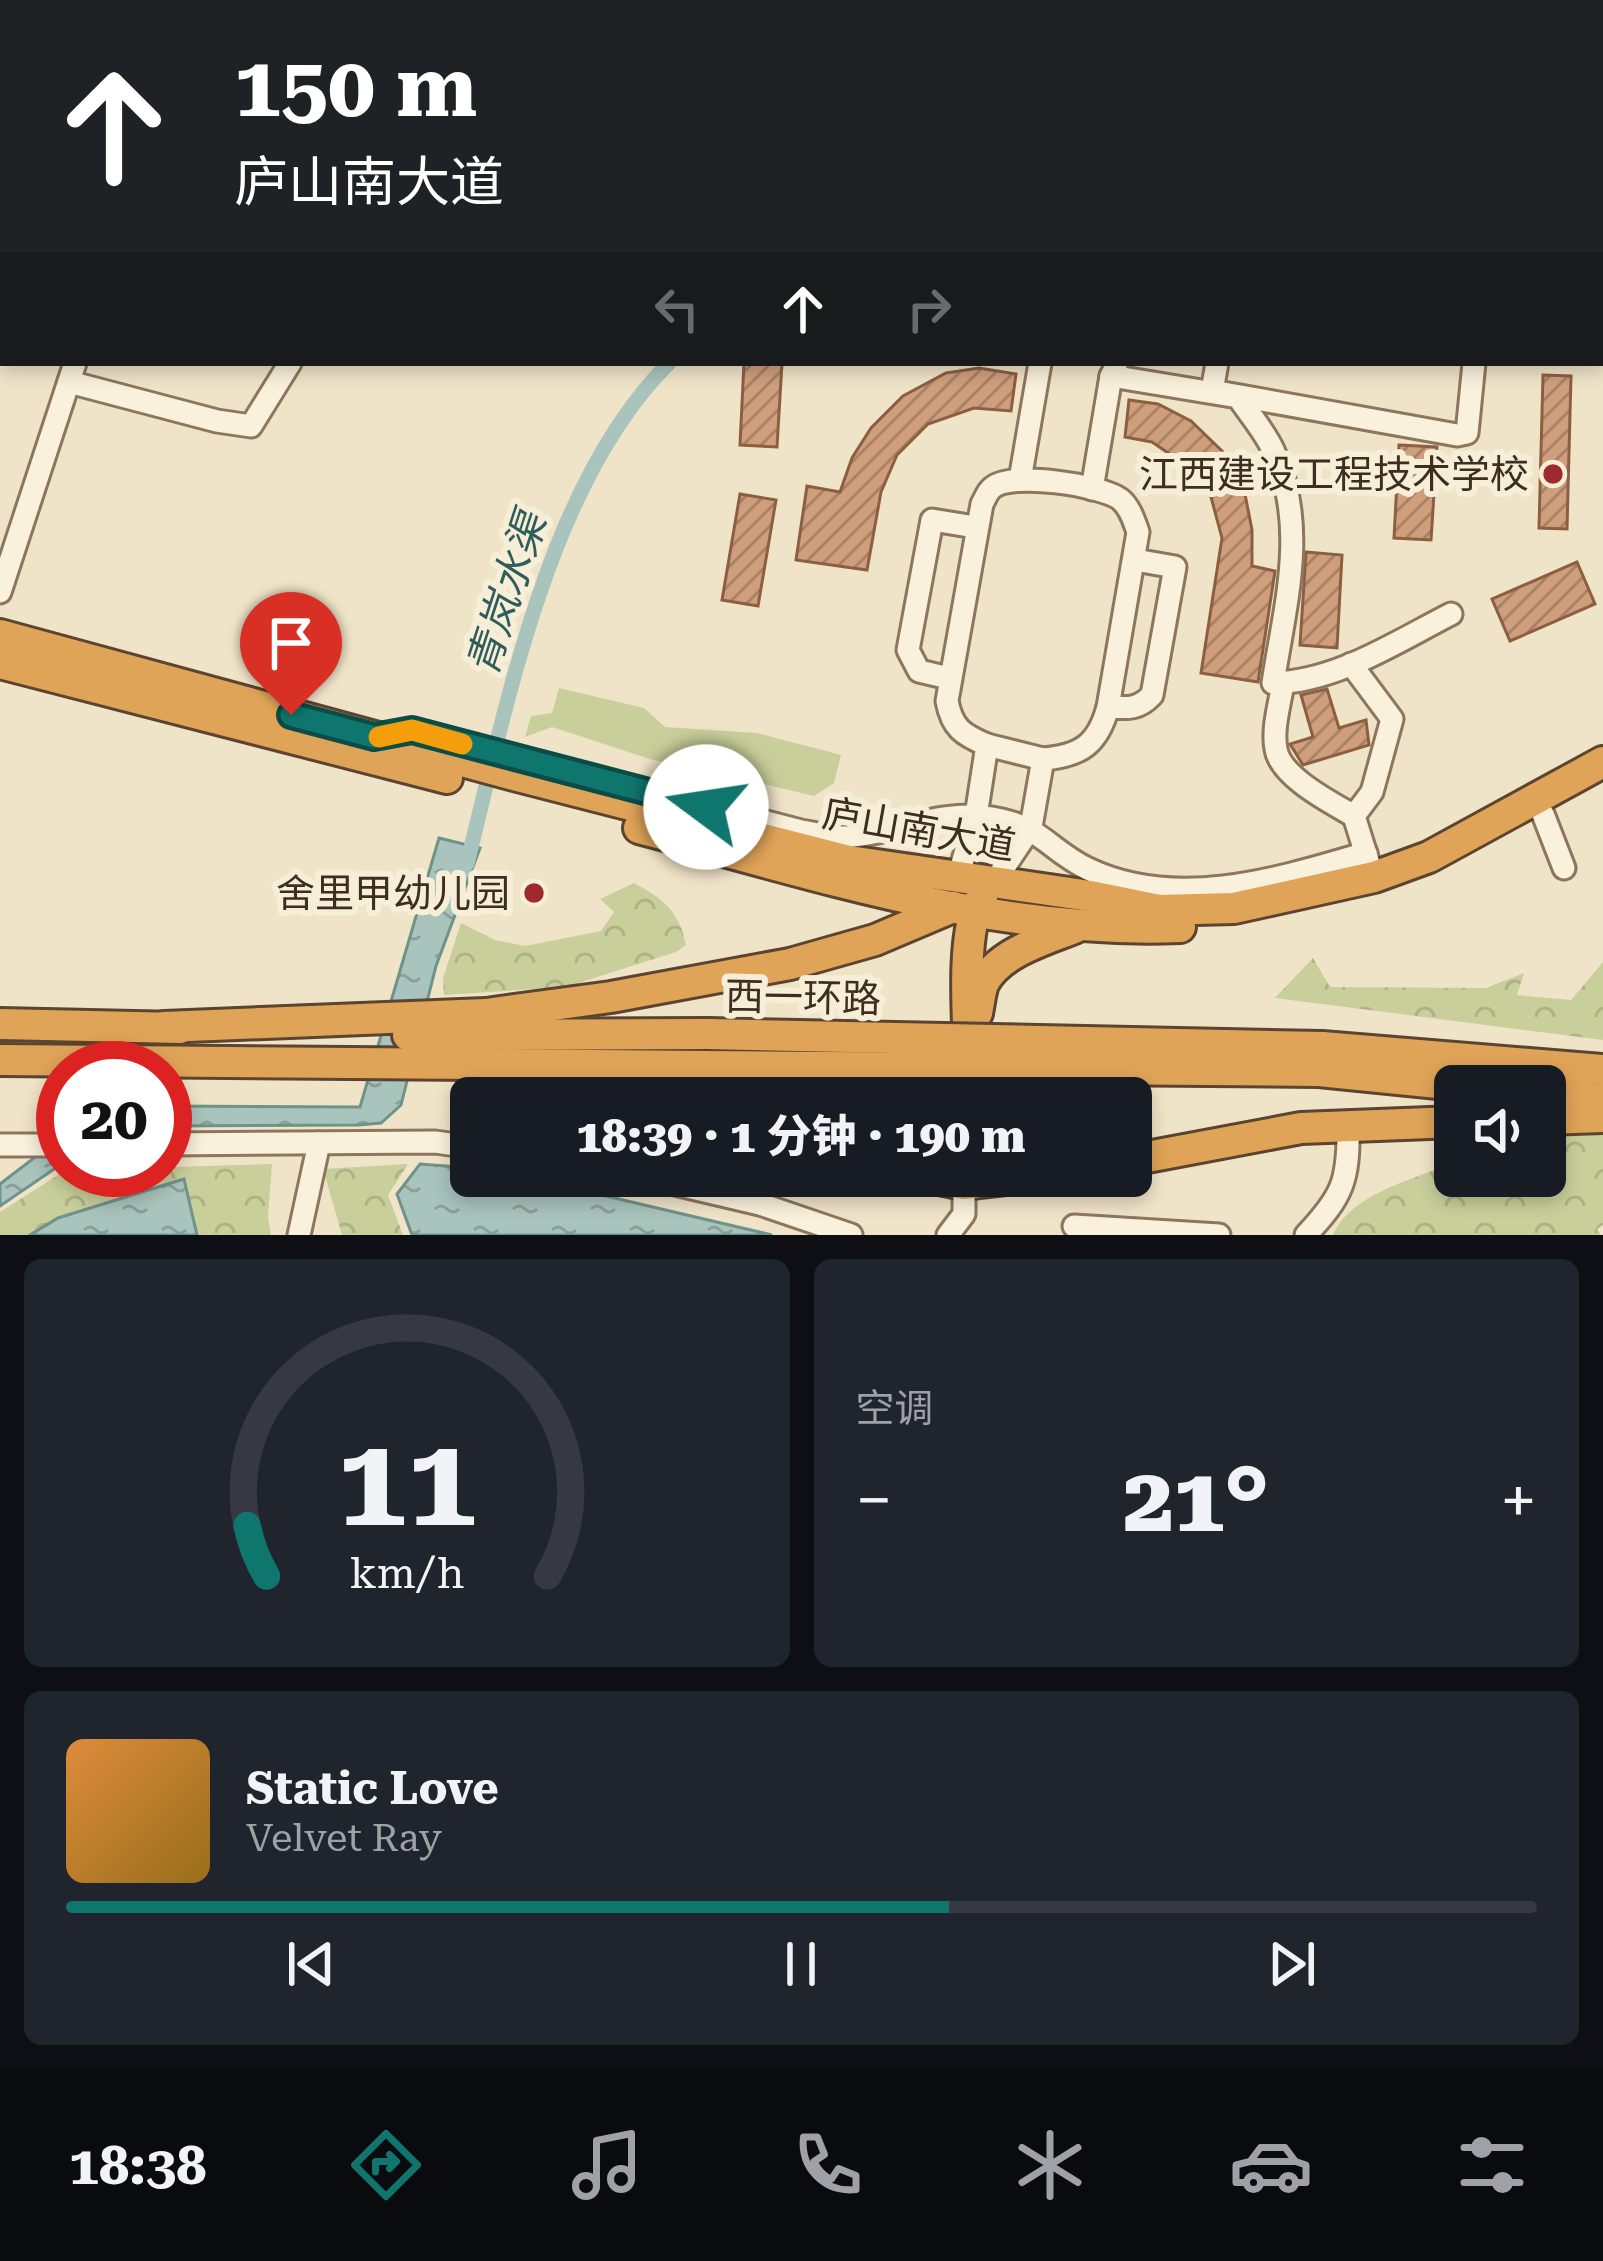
<!DOCTYPE html>
<html lang="zh">
<head>
<meta charset="utf-8">
<style>
	body { margin:0; font-family:"Roboto Serif","Noto Sans SC",serif; background:#20242c; color:#f1f3f6; height:100vh; display:flex; flex-direction:column; font-size:45px; white-space:nowrap }
	* { box-sizing:border-box; margin:0 }
	p { font-size:39px; color:#9ea1a6 }
	.icon { flex:none; width:66px; height:66px; fill:none; stroke:currentColor; stroke-width:2; stroke-linecap:round; stroke-linejoin:round }
	.map { position:relative; height:1235px; overflow:hidden }
	.details { display:flex; flex-direction:column; gap:24px; padding:24px; background:#0d0f14; flex:1 }
	.details>* { flex:none }
	.top-card { position:absolute; left:0px; top:0px; width:1605px; height:366px; box-shadow:0 6px 18px #0003; background:#202124; color:#fff; overflow:hidden }
	.tools { position:absolute; left:1434px; top:1065px; display:grid; gap:24px }
	.tools a { display:grid; place-items:center; width:132px; height:132px; border-radius:18px; background:#171b24; box-shadow:0 6px 18px #0003; font-size:60px }
	.speed { position:absolute; left:36px; top:1041px; display:flex; gap:24px; font-size:60px; font-weight:700; text-align:center }
	.speed>* { display:grid; place-content:center; width:156px; height:156px; border-radius:50%; background:#171b24; box-shadow:0 6px 18px #0003; line-height:1 }
	.speed .limit { border:18px solid #d22; background:#fff; color:#111 }
	.pin { position:absolute; display:grid; place-items:center; width:102px; height:102px; color:#fff; margin:-123px -51px; border-radius:50% 50% 50% 0; rotate:-45deg; box-shadow:0 0 12px #0007 }
	.pin .icon { rotate:45deg }
	.me { position:absolute; width:132px; margin:-66px; rotate:284deg; stroke-linejoin:round; filter:drop-shadow(0 0 9px #0008) }
	.turn { display:flex; align-items:center; gap:42px; height:252px; padding:0 36px; font-size:54px }
	.turn .icon { width:156px; height:156px; stroke-width:2.5 }
	.turn b { display:block; font-size:84px; line-height:102px }
	.lanes { display:flex; align-items:center; height:114px; padding:0 36px; background:#0003; justify-content:center; gap:60px; direction:ltr }
	.lanes .off { opacity:.35 }
	.big { font-size:90px; font-weight:800; line-height:1.1 }
	.details .tile { flex:1; display:flex; flex-direction:column; justify-content:center; gap:18px; min-width:0; padding:0 42px; border-radius:18px; background:#20242c }
	.details .dial { align-items:center; gap:0 }
	.dial svg { height:312px; overflow:visible; fill:none; stroke:#363941; stroke-width:7; stroke-linecap:round; text-anchor:middle }
	.dial text { fill:#f1f3f6; stroke:none }
	.song { display:flex; align-items:center; gap:36px }
	.cover { width:144px; height:144px; border-radius:18px; background:linear-gradient(135deg,hsl(30 70% 55%),hsl(40 70% 35%)) }
	.played { height:12px; border-radius:6px; background:linear-gradient(90deg,#0f766e 60%,#363941 60%) }
	.keys { display:flex; justify-content:space-around; direction:ltr }
	.heat { display:flex; justify-content:space-between; align-items:center; font-size:66px; direction:ltr }
	.details .tiles { flex:1; display:grid; gap:24px; grid-template-columns:1fr 1fr }
	.tile:last-child { grid-column:span 2 }
	.trip { position:absolute; left:450px; top:1077px; width:702px; height:120px; border-radius:18px; background:#171b24; box-shadow:0 6px 18px #0003; font-weight:800; line-height:120px; text-align:center }
	.tabs { display:flex; height:192px; justify-content:space-around; align-items:center; background:#090b0e; color:#9ea1a6 }
	.tabs .icon { width:84px; height:84px }
	.tabs .current { color:#0f766e }
	.tabs b { font-size:54px; color:#f1f3f6 }
	.map>svg:first-child { display:block }
	.green { fill:#c9cf9b }
	.forest { fill:url(#forest-crowns) }
	.water { fill:url(#water-ripples); stroke:#6f938a; stroke-width:3 }
	.lines { fill:none; stroke-linecap:round; stroke-linejoin:round }
	.canal { stroke:#a9c4bc; stroke-width:15 }
	.river { stroke:#a9c4bc; stroke-width:27 }
	.building { fill:url(#building-hatch); stroke:#8d5f41; stroke-width:3 }
	.minor-casing { stroke:#8d765c; stroke-width:27 }
	.highway-casing { stroke:#5b4430; stroke-width:36 }
	.minor { stroke:#faf1dc; stroke-width:21 }
	.highway { stroke:#e0a458; stroke-width:30 }
	.highway-bridge-casing { stroke:#5b4430; stroke-width:36; stroke-linecap:butt }
	.highway-bridge { stroke:#e0a458; stroke-width:30 }
	.route-casing { stroke:#0a4d48; stroke-width:30 }
	.route { stroke:#0f766e; stroke-width:21 }
	.slow { stroke:#f59e0b; stroke-width:21 }
	.poi-dot { fill:#9e2a2b; stroke:#f7eed8; stroke-width:4.5 }
	.labels { text-anchor:middle; stroke-width:12; stroke-linejoin:round; paint-order:stroke }
	.poi-label { font-size:39px; fill:#3d2e20; stroke:#f7eed8; text-anchor:end }
	.street-label { font-size:39px; fill:#3d2e20; stroke:#f7eed8 }
	.water-label { font-size:42px; font-style:italic; fill:#2f5d5a; stroke:#f7eed8 }
</style>
</head>
<body>
<div class="map">
<svg width="1603" height="1235" viewBox="0 0 1603 1235">
	<defs>
		<pattern id="forest-crowns" width="20" height="18" patternUnits="userSpaceOnUse" patternTransform="scale(3)"><rect width="20" height="18" fill="#c9cf9b"/><path d="M2 6a3 3 0 1 1 6 0M12 15a3 3 0 1 1 6 0" fill="none" stroke="#aeb285"/></pattern>
		<pattern id="water-ripples" width="26" height="14" patternUnits="userSpaceOnUse" patternTransform="scale(3)"><rect width="26" height="14" fill="#a9c4bc"/><path d="M2 4q2-2 4 0t4 0M15 11q2-2 4 0t4 0" fill="none" stroke="#8ba098"/></pattern>
		<pattern id="building-hatch" width="6" height="6" patternUnits="userSpaceOnUse" patternTransform="scale(3)"><rect width="6" height="6" fill="#cf9f7d"/><path d="M-1 1l2-2M0 6l6-6M5 7l2-2" fill="none" stroke="#a98266"/></pattern>
	</defs>
	<rect width="100%" height="100%" fill="#f0e4c8"/>
	<path class="green" d="M559,688l85,20 21,19 92,6 84,22 -7,28 -20,13 -58,-14 -21,-13h-33l-49,-9 -101,-33 -27,10 6,-21 21,-3z"/>
	<g class="forest">
		<path d="M634,883c30,16 45,28 52,62l-10,7 -110,35 -122,8 -1,-17 18,-55 34,17 30,6 76,-15 13,-19 -14,-13z"/>
		<path d="M1313,958l17,29 156,1 38,-15 -7,22 54,5 32,-38v78l-328,-42z"/>
		<path d="M1545,1123h58v102l-6,4 4,6h-268c18,-42 83,-56 122,-73v14h90z"/>
		<path d="M272,1164l-4,53 3,18h-271v-23l66,-42z"/>
		<path d="M408,1164l-20,31 15,40h-61l-19,-66z"/>
	</g>
	<g class="water">
		<path d="M439,838l41,10 -44,118 -35,139 -20,18 -22,2 -194,1v-20l195,1z"/>
		<path d="M63,1136v27l-63,43v-22z"/>
		<path d="M420,1164l51,4v8h50l251,59h-360l-15,-41z"/>
		<path d="M184,1179l13,56h-167l28,-17z"/>
	</g>
	<g class="lines">
		<path class="canal" d="M467,864c40,-160 82,-382 202,-501"/>
		<path class="river" d="M638,0l1,3"/>
	</g>
	<g class="building">
		<path d="M744,363h38l-5,84 -37,-2z"/>
		<path d="M979,368l37,6 -5,37 -37,-3 -46,16 -31,31 -16,37 -14,78 -71,-10 11,-74 33,6 12,-34 19,-30 32,-32 43,-23z"/>
		<path d="M1543,375l28,1 -4,153 -28,-1z"/>
		<path d="M1129,400l29,4 33,17 31,30 21,33 9,46v36l23,5 -17,111 -57,-9 21,-135 -11,-41 -28,-34 -31,-21 -27,-5z"/>
		<path d="M1399,445l38,2 -6,93 -37,-2z"/>
		<path d="M740,494l36,6 -18,106 -36,-6z"/>
		<path d="M1306,552l36,3 -5,93 -37,-3z"/>
		<path d="M1577,562l18,42 -85,37 -18,-42z"/>
		<path d="M1327,689l12,39 27,-8 3,25 -66,20 -13,-21 23,-7 -12,-42z"/>
	</g>
	<g class="lines">
		<defs>
			<g id="minor">
				<path d="M1041,0l12,3"/>
				<path d="M1483,0v3"/>
				<path d="M787,3v-3"/>
				<path d="M1288,3l10,-3"/>
				<path d="M1350,3v-3"/>
				<path d="M1602,248l1,1"/>
				<path d="M1602,293h1"/>
				<path d="M1217,363l-5,28 245,44 10,-2 7,-70"/>
				<path d="M1111,376l127,21c12,18 28,36 36,55 34,75 11,153 -1,231 63,-1 123,-41 178,-69"/>
				<path d="M69,382l148,39 34,5 39,-63"/>
				<path d="M1020,480l20,-117"/>
				<path d="M1092,489l19,-113 5,-9"/>
				<path d="M0,592l75,-229"/>
				<path d="M1351,664l41,55 -20,73 -18,24 16,51"/>
				<path d="M949,678l-30,-7 -11,-21 24,-130 43,7"/>
				<path d="M1283,683c-3,20 -11,46 -7,66 4,28 56,54 78,67"/>
				<path d="M1108,707c19,1 30,3 44,-12l23,-128 -40,-7"/>
				<path d="M385,735l27,-5 389,101c14,2 31,7 45,6 50,-4 96,-28 146,-19 50,8 55,31 96,51 88,42 190,10 278,-16"/>
				<path d="M987,745l56,14"/>
				<path d="M1543,814l21,54"/>
				<path d="M958,877l18,-61 11,-71c-24,-10 -35,-17 -40,-44l35,-197c3,-5 5,-12 10,-16 19,-17 108,-3 128,11 10,8 14,22 18,33l-30,175c-10,37 -27,49 -65,52l-12,68 -38,57"/>
				<path d="M165,1144l270,-2 36,5"/>
				<path d="M0,1145h63"/>
				<path d="M641,1176l119,28 91,31"/>
				<path d="M1074,1226l145,9"/>
				<path d="M299,1235l20,-92"/>
				<path d="M948,1235l16,-21v-30"/>
				<path d="M1306,1235c37,-39 43,-55 42,-109"/>
			</g>
			<g id="highway">
				<path d="M0,635l510,139 339,87 241,35 69,14 75,-2 140,-31 55,-20 174,-95"/>
				<path d="M0,663l447,115"/>
				<path d="M639,828c175,46 357,107 541,99"/>
				<path d="M977,1013c2,-9 3,-21 6,-29 15,-31 61,-44 91,-56"/>
				<path d="M0,1024l180,4"/>
				<path d="M164,1027l322,-13 125,-17 179,-33 85,-24 78,-33"/>
				<path d="M408,1035l300,-1"/>
				<path d="M1322,1047l281,23"/>
				<path d="M0,1060l705,6"/>
				<path d="M1319,1071l149,15"/>
				<path d="M495,1084l82,5 37,9"/>
				<path d="M1545,1094l58,6"/>
				<path d="M971,1098c0,-46 -14,-167 11,-200"/>
				<path d="M1545,1119l58,-2"/>
				<path d="M1131,1160l170,-32 154,-6"/>
				<path d="M925,1176l39,8 67,-8"/>
			</g>
		</defs>
		<use href="#minor" class="minor-casing"/>
		<use href="#highway" class="highway-casing"/>
		<use href="#minor" class="minor"/>
		<use href="#highway" class="highway"/>
		<defs>
			<g id="highway-bridge">
				<path d="M708,1034l614,13"/>
				<path d="M705,1066l614,5"/>
			</g>
		</defs>
		<use href="#highway-bridge" class="highway-bridge-casing"/>
		<use href="#highway-bridge" class="highway-bridge"/>
	</g>
	<g class="lines">
		<defs>
			<path id="route" d="M291,715l83,22 38,-7 294,77"/>
		</defs>
		<use href="#route" class="route-casing"/>
		<use href="#route" class="route"/>
		<path class="slow" d="M379,737l33,-7 50,14"/>
	</g>
	<g class="poi-dot">
		<circle cx="1553" cy="474" r="12"/>
		<circle cx="534" cy="893" r="12"/>
	</g>
	<g class="labels">
		<g class="poi-label">
			<text x="1529" y="488">江西建设工程技术学校</text>
			<text x="510" y="907">舍里甲幼儿园</text>
		</g>
		<g class="street-label">
			<text transform="translate(919 829) rotate(10)" y="14">庐山南大道</text>
			<text transform="translate(803 997) rotate(1)" y="14">西一环路</text>
		</g>
		<g class="water-label">
			<text transform="translate(506 594) rotate(-72)" y="15">青岚水渠</text>
		</g>
	</g>
</svg>
<div class="tools">
<a><svg class="icon" aria-label="sound" viewBox="0 0 24 24"><path d="M4 9h4l5-4v14l-5-4H4zM17 9q2 3 0 6"/></svg></a>
</div>
<div class="speed"><div class="limit">20</div></div>
<div class="pin" style="left:291px;top:715px;background:#d93025"><svg class="icon" aria-label="arrive" viewBox="0 0 24 24"><path d="M6 21V4h12l-3 4 3 4H6"/></svg></div>
<svg class="me" style="left:706px;top:807px" viewBox="-20 -20 40 40"><circle r="19" fill="#fff"/><path d="M0-13L10 11 0 6-10 11z" fill="#0f766e"/></svg>
<div class="trip">18:39 · 1 分钟 · 190 m</div>
<div class="top-card">
<div class="turn"><svg class="icon" aria-label="ahead" viewBox="0 0 24 24"><path d="M12 20V5M6 11l6-6 6 6"/></svg><div><b>150 m</b>庐山南大道</div></div>
<div class="lanes"><svg class="icon off" aria-label="left" viewBox="0 0 24 24"><path d="M17 20v-9H6M10 6l-5 5 5 5"/></svg><svg class="icon" aria-label="ahead" viewBox="0 0 24 24"><path d="M12 20V5M6 11l6-6 6 6"/></svg><svg class="icon off" aria-label="right" viewBox="0 0 24 24"><path d="M7 20v-9h11M14 6l5 5-5 5"/></svg></div>
</div>
</div>
<section class="details">
<div class="tiles">
<div class="tile dial"><svg viewBox="0 0 100 80">
<path d="M14 69A42 42 0 1 1 86 69"/>
<path d="M14 69A42 42 0 0 1 9 56" stroke="#0f766e"/>
<text x="50" y="56" font-size="32" font-weight="700">11</text>
<text x="50" y="72" font-size="11">km/h</text>
</svg></div>
<div class="tile"><p>空调</p>
<div class="heat"><a>−</a><b class="big">21°</b><a>+</a></div>
</div>
<div class="tile">
<div class="song"><i class="cover"></i><div><b>Static Love</b><p>Velvet Ray</p></div></div>
<div class="played"></div>
<div class="keys"><svg class="icon" aria-label="previous" viewBox="0 0 24 24"><path d="M18 5L8 12l10 7zM5 5v14"/></svg><svg class="icon" aria-label="pause" viewBox="0 0 24 24"><path d="M8 5v14M16 5v14"/></svg><svg class="icon" aria-label="next" viewBox="0 0 24 24"><path d="M6 5l10 7-10 7zM19 5v14"/></svg></div>
</div>
</div>
</section>
<nav class="tabs">
<b>18:38</b>
<svg class="icon current" aria-label="directions" viewBox="0 0 24 24"><path d="M12 3l9 9-9 9-9-9zM9 14v-3h6M13 9l2 2-2 2"/></svg>
<svg class="icon" aria-label="music" viewBox="0 0 24 24"><path d="M9 18V5l10-2v13"/><circle cx="6" cy="18" r="3"/><circle cx="16" cy="16" r="3"/></svg>
<svg class="icon" aria-label="phone" viewBox="0 0 24 24"><path d="M5 4h4l2 5-3 2q2 4 5 5l2-3 5 2v4C11 20 4 13 5 4z"/></svg>
<svg class="icon" aria-label="climate" viewBox="0 0 24 24"><path d="M12 3v18M4 7l16 10M4 17L20 7"/></svg>
<svg class="icon" aria-label="car" viewBox="0 0 24 24"><path d="M5 17H2v-5l4-1 3-4h7l3 4 3 1v5h-3M9 17h6M6 11h13"/><circle cx="7" cy="17" r="2"/><circle cx="17" cy="17" r="2"/></svg>
<svg class="icon" aria-label="filters" viewBox="0 0 24 24"><path d="M4 7h16M4 17h16"/><circle cx="9" cy="7" r="2"/><circle cx="15" cy="17" r="2"/></svg>
</nav>
</body>
</html>
